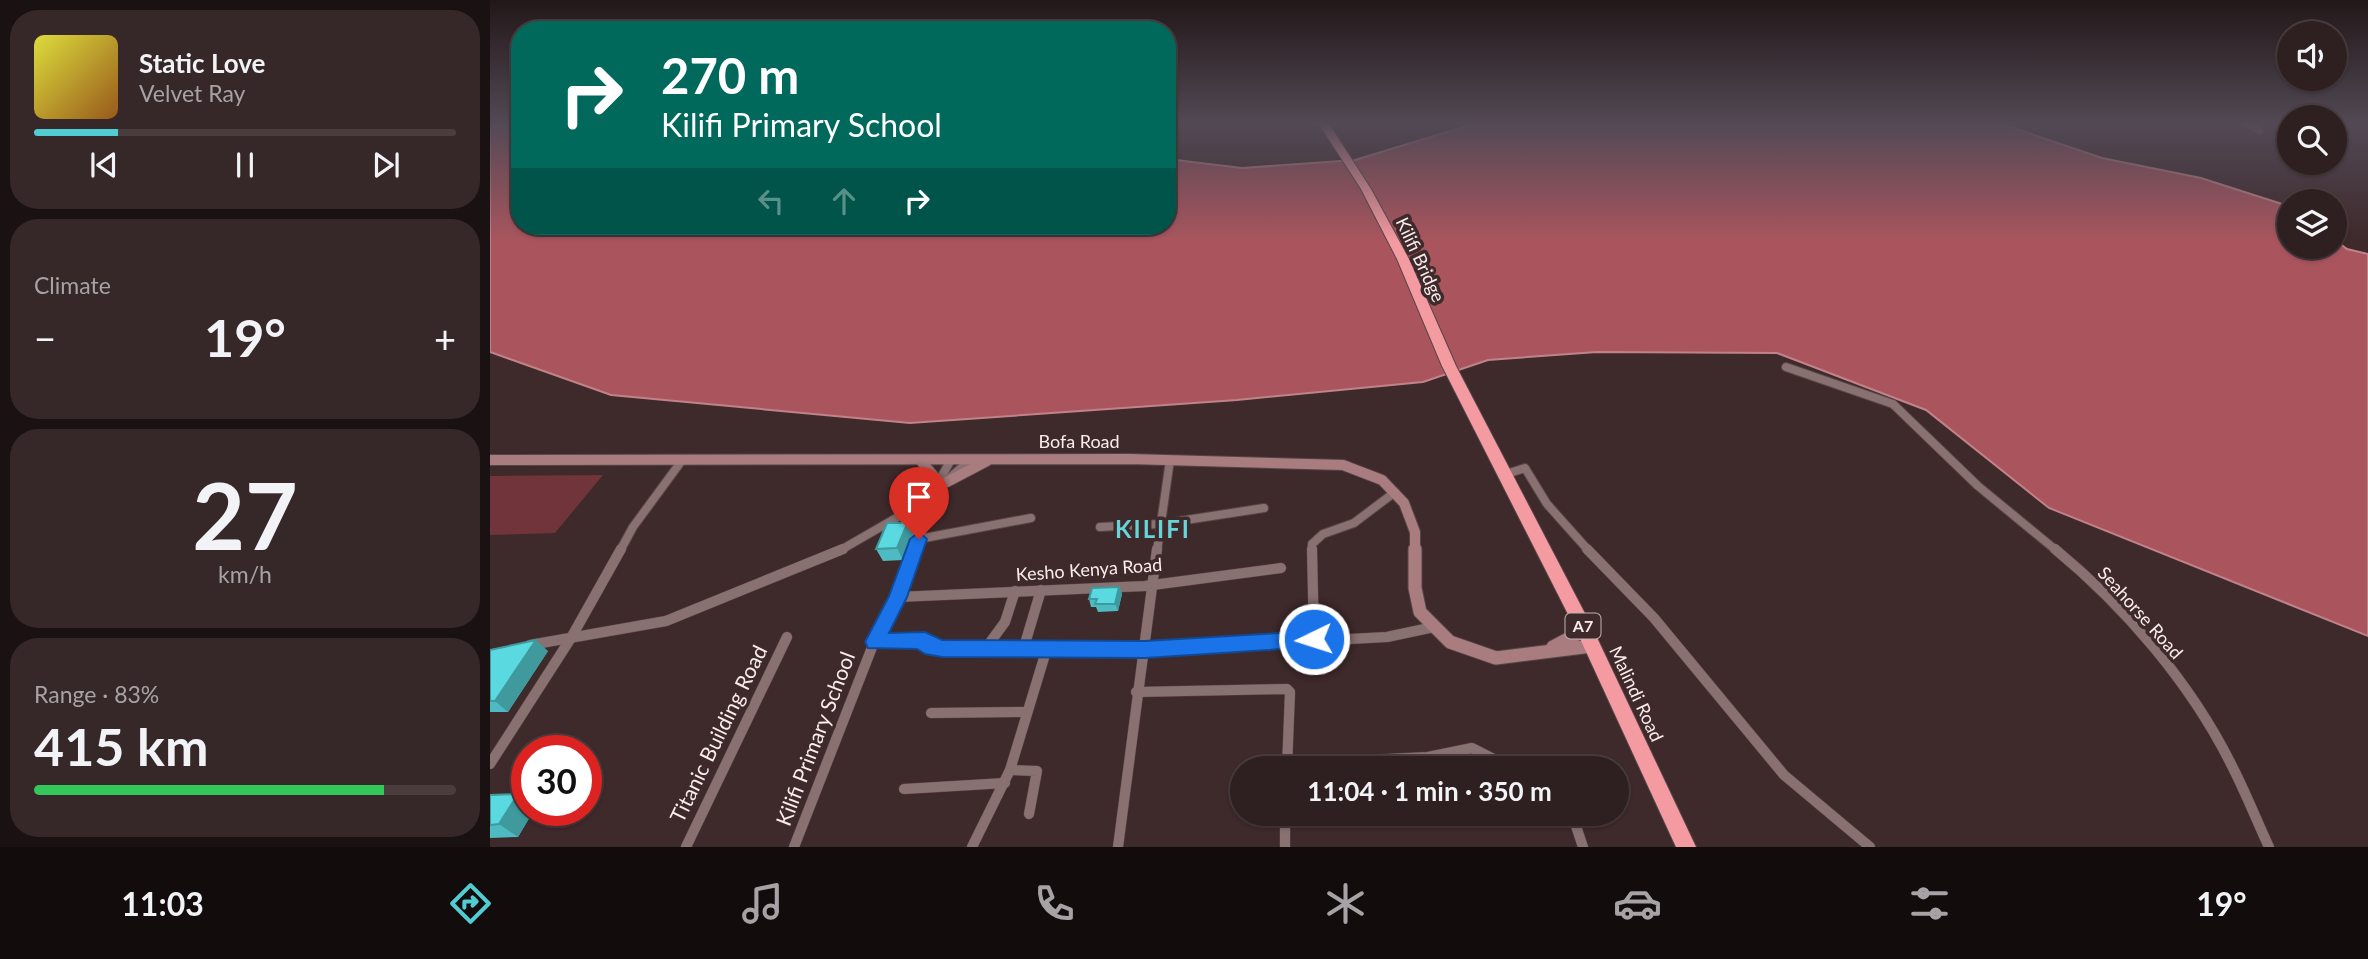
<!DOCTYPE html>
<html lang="en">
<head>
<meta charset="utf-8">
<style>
	body { margin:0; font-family:Lato,sans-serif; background:#362729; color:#f1f3f6; height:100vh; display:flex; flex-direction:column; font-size:26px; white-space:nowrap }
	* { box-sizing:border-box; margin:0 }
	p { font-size:23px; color:#a7a2a5 }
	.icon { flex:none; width:38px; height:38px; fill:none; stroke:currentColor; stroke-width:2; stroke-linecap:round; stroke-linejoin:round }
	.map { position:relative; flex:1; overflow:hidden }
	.details { display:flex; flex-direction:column; gap:10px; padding:10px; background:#191112; width:490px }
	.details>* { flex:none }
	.guide { position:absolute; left:21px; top:21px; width:665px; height:214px; border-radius:28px; box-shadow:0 2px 5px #0004,0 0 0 2px #493d3e; background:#00695c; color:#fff; overflow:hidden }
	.fabs { position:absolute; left:1787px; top:21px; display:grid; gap:14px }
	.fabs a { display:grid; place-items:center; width:70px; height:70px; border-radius:50%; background:#2e1f20; box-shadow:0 2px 5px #0004,0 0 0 2px #493d3e; font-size:35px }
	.speed { position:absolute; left:21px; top:735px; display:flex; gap:14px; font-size:35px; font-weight:700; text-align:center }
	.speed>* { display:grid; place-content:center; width:91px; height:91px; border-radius:50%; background:#2e1f20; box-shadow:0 2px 5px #0004,0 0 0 2px #493d3e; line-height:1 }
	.speed .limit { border:10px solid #d22; background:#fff; color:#111 }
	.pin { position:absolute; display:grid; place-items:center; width:60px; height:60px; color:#fff; margin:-72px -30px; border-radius:50% 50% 50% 0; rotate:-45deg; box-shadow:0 0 7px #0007 }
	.pin .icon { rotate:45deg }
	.me { position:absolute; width:77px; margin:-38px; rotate:266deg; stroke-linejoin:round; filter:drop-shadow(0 0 5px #0008) }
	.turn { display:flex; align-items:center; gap:24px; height:147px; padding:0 35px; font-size:32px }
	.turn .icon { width:91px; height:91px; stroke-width:2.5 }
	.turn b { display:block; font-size:49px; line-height:60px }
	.lanes { display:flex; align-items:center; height:66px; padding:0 35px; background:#0003; justify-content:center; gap:35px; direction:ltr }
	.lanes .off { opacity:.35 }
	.big { font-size:52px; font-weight:700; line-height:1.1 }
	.details .card { flex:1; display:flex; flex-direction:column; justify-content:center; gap:10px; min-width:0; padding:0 24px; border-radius:28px; background:#362729 }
	.details .dial { align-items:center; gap:0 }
	.dial b { font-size:91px; line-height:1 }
	.song { display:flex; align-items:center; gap:21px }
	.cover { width:84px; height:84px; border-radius:10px; background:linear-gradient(135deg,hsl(60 70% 55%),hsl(30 70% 35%)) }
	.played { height:7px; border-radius:4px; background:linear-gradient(90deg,#51ccd2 20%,#493d3e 20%) }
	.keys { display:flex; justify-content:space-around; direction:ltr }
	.heat { display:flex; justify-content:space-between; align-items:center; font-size:38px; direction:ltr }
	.charge { height:10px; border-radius:5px; background:linear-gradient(90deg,#34c759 83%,#493d3e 0) }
	.trip { position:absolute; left:740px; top:756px; width:399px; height:70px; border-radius:35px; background:#2e1f20; box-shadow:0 2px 5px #0004,0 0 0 2px #493d3e; font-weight:700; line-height:70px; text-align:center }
	.dock { display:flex; height:112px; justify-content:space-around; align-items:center; background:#120c0d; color:#a7a2a5 }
	.dock .icon { width:49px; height:49px }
	.dock .active { color:#51ccd2 }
	.dock b { font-size:32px; color:#f1f3f6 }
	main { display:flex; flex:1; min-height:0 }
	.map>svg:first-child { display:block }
	.green { fill:#70343a }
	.water { fill:#aa555e; stroke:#c28289; stroke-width:2 }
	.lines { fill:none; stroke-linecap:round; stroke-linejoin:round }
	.street-far2-casing { stroke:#574647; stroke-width:8 }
	.street-far1-casing { stroke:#574647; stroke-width:10 }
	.street-casing { stroke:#574647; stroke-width:11 }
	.secondary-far1-casing { stroke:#574647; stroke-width:12 }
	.secondary-casing { stroke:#574647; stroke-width:15 }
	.highway-casing { stroke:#574647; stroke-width:2 }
	.street-far2 { stroke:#897071; stroke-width:6 }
	.street-far1 { stroke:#897071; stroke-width:8 }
	.street { stroke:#897071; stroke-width:10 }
	.secondary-far1 { stroke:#a97d7f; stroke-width:10 }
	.secondary { stroke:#a97d7f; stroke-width:13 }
	.highway { fill:#f49aa1; fill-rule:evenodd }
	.wall { fill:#4dbbc1 }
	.shaded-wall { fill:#3f999d }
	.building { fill:#5adae0; stroke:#3f999d; stroke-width:2 }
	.route { fill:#1a73e8; stroke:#114b97; stroke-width:2 }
	.labels { text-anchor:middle; stroke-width:7; stroke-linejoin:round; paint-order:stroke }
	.shield { fill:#3e292b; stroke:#c2b2b2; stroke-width:2 }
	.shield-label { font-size:16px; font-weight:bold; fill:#faecec }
	.street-label { font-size:18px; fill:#faecec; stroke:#3e292b }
	.near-street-label { font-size:21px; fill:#faecec; stroke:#3e292b }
	.district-label { font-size:24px; font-weight:bold; letter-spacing:2px; fill:#67d4d9; stroke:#3e292b }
</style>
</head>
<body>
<main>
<section class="details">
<div class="card">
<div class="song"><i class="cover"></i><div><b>Static Love</b><p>Velvet Ray</p></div></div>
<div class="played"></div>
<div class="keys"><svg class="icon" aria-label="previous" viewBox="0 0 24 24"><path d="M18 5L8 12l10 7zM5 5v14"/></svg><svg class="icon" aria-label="pause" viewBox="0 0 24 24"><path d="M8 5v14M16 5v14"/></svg><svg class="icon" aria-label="next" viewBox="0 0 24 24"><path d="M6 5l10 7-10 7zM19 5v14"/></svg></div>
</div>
<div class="card"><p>Climate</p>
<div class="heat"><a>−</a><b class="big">19°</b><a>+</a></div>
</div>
<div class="card dial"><b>27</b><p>km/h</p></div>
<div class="card"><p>Range · 83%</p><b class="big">415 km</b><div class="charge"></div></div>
</section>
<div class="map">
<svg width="1878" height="847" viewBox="0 0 1878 847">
	<rect width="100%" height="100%" fill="#3e292b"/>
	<path class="green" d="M113,475l-48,58 -65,2v-59z"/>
	<path class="water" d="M0,124h30v102h647v-67l75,9 113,-8 118,-36h529l100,34 99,20 84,27 4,3v39h45l1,-7 12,9 21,5v382l-319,-128 -123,-98 -149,-57 -180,-1 -109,8 -65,22 -186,18 -327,23 -299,-28 -121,-43z"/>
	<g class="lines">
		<defs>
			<path id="street-far2" d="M1757,124l13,7"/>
			<g id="street-far1">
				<path d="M1296,367l107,37 85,82 79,65"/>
				<path d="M1016,474l19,-6 22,36 42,47"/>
				<path d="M447,484l14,-24"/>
				<path d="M610,527l60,-3 104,-16"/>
				<path d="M429,539l112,-21"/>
				<path d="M130,551l13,-24 50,-68"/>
				<path d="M349,551l78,-45 52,-45"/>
				<path d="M425,551l21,-58"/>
				<path d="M667,551l13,-91"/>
				<path d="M822,551v-7l11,-10 31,-11 41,-31"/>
			</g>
			<g id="street">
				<path d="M822,549l2,90"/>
				<path d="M1097,549l67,69 130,157 86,72"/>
				<path d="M1565,549c70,58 135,133 176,215 14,27 25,55 38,83"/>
				<path d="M408,597l247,-11 136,-18"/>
				<path d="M385,642l50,-2v6l17,2h239l206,-11 47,-10"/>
				<path d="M40,645l136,-24 177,-72"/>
				<path d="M534,647l17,-57"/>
				<path d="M496,648l19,-26 10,-31"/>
				<path d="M646,692l151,-3 3,3 -3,76"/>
				<path d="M441,713l96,-1"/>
				<path d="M0,764l81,-126 50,-89"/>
				<path d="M797,764l141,-7 44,-9 39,20"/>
				<path d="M520,770l27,1 -8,43"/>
				<path d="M414,789l101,-6"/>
				<path d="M795,814v33"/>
				<path d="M1082,814l11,33"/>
				<path d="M196,847l101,-210"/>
				<path d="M304,847l84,-215 20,-35 17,-48"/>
				<path d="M482,847l38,-77 37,-122"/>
				<path d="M628,847l39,-298"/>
			</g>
			<g id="secondary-far1">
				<path d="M0,460l640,-1 213,6 39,15 22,23 11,29v19"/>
				<path d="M430,460l19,22"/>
				<path d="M457,482l40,-21"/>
			</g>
			<g id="secondary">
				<path d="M925,549v39l5,24 30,30 46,16 96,-12"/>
				<path d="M1063,647l32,-17"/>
			</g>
			<path id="highway" d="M829,124h10l42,65 38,70 47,107 135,259 105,222h-20l-99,-215 -135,-266 -45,-107 -36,-70z"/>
		</defs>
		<use href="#street-far2" class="street-far2-casing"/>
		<use href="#street-far1" class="street-far1-casing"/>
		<use href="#street" class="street-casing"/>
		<use href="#secondary-far1" class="secondary-far1-casing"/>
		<use href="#secondary" class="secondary-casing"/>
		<use href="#highway" class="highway-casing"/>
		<use href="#street-far2" class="street-far2"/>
		<use href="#street-far1" class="street-far1"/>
		<use href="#street" class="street"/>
		<use href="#secondary-far1" class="secondary-far1"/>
		<use href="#secondary" class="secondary"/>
		<use href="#highway" class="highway"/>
	</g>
	<g class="wall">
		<path d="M411,523l15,6 -13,31 -20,1 -7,-12z"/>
		<path d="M629,587l3,7 -4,17 -20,1 -2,-5h-5l-2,-8z"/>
		<path d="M0,650l58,1 -40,61h-18z"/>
		<path d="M28,794l9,6v10h7l-16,27 -28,1v-43z"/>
	</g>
	<g class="shaded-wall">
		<path d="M420,517l6,12 -13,31 -6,-12z"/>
		<path d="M629,587l3,7 -4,17 -3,-7z"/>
		<path d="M46,640l12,11 -40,61 -13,-11z"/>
		<path d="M28,794l9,6v10h7l-16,27 -19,-13z"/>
	</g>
	<g class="building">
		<path d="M420,517l-13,31 -21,1 11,-26h14l2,-5z"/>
		<path d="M629,587l-4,17h-20l2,-5h-8l3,-11z"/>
		<path d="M46,640l-41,61h-5v-51z"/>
		<path d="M28,794l-19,30 -9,1v-30z"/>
	</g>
	<linearGradient id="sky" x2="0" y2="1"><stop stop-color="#221718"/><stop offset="0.51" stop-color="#524955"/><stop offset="1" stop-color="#524955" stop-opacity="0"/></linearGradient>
	<rect width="1878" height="242" fill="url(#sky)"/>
	<path class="route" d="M429,532l8,7 -20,58 -18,36 36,-1 17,8 203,1 169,-10 7,2 2,6 -2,6 -7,2 -169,11 -203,-1 -17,-3 -8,-5 -49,-1 -3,-6 24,-46 21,-57z"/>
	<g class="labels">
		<rect class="shield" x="1075.5" y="613.5" width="35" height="25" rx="5"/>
		<g class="shield-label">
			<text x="1093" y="632">A7</text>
		</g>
		<g class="street-label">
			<text transform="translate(930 260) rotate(65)" y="6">Kilifi Bridge</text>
			<text x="589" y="448">Bofa Road</text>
			<text transform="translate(599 570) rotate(-4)" y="6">Kesho Kenya Road</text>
			<text transform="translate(1650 613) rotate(48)" y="6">Seahorse Road</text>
			<text transform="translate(1146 694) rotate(65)" y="6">Malindi Road</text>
		</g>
		<g class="near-street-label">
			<text transform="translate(229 734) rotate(-64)" y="7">Titanic Building Road</text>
			<text transform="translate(326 739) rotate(-69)" y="7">Kilifi Primary School</text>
		</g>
		<g class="district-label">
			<text x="663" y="538">KILIFI</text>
		</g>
	</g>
</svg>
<div class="fabs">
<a><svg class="icon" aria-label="sound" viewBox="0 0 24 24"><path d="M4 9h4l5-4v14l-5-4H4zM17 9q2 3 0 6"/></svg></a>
<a><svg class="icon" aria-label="search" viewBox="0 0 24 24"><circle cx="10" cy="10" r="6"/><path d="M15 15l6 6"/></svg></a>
<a><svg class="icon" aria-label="layers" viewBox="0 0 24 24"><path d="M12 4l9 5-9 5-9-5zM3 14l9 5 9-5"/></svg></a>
</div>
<div class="speed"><div class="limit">30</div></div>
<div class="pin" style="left:429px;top:539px;background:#d93025"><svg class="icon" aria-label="arrive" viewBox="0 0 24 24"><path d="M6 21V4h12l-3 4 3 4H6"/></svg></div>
<svg class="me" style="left:824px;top:639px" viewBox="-20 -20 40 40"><circle r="17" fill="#1a73e8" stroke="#fff" stroke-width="3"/><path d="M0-11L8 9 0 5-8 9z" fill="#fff"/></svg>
<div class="trip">11:04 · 1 min · 350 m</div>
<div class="guide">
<div class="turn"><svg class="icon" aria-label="right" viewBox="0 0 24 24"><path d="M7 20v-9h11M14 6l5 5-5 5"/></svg><div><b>270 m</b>Kilifi Primary School</div></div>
<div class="lanes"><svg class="icon off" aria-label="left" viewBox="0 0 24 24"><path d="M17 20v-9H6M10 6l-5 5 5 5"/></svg><svg class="icon off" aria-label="ahead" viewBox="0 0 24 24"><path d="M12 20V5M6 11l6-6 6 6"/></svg><svg class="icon" aria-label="right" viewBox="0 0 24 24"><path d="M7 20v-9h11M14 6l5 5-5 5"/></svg></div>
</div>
</div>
</main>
<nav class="dock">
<b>11:03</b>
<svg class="icon active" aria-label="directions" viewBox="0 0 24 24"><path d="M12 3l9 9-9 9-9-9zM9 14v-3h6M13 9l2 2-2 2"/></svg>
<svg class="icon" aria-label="music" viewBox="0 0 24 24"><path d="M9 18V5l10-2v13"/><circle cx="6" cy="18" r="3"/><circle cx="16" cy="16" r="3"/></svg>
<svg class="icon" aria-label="phone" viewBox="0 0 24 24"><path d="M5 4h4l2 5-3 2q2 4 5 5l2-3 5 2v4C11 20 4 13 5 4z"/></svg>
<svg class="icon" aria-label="climate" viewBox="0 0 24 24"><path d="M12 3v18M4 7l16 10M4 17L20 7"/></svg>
<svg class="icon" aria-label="car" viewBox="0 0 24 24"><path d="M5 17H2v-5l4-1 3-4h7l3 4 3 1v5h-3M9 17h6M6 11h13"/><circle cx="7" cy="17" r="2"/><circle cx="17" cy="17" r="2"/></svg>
<svg class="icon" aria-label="filters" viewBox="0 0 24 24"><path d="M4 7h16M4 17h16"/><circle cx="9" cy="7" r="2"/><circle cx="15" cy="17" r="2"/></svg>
<b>19°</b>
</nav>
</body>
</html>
